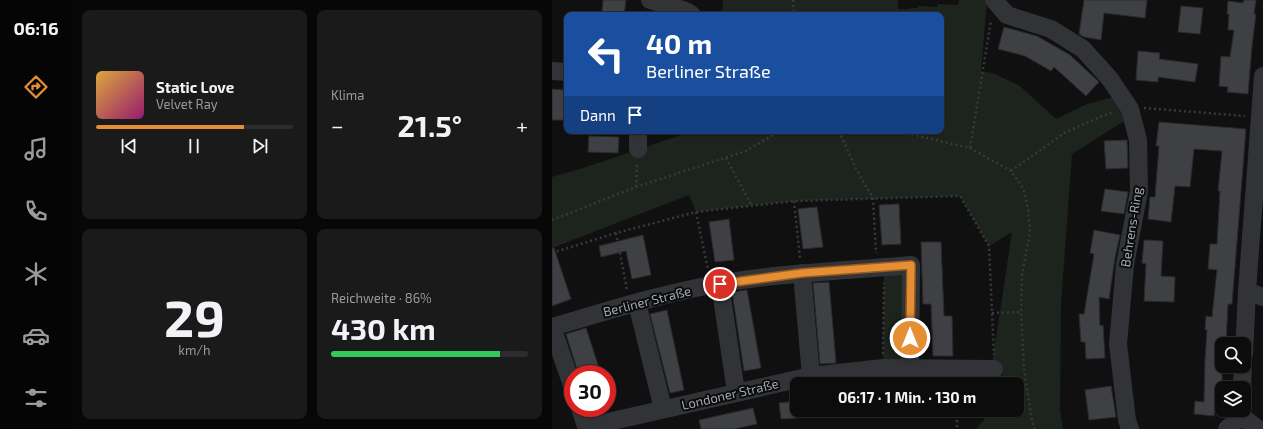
<!DOCTYPE html>
<html lang="de">
<head>
<meta charset="utf-8">
<style>
	body { margin:0; font-family:"Exo 2",sans-serif; background:#1a1a1b; color:#f1f3f6; height:100vh; display:flex; flex-direction:column; font-size:15px; white-space:nowrap }
	* { box-sizing:border-box; margin:0 }
	p { font-size:13px; color:#9a9b9d }
	.icon { flex:none; width:22px; height:22px; fill:none; stroke:currentColor; stroke-width:2; stroke-linecap:round; stroke-linejoin:round }
	.map { position:relative; flex:1; overflow:hidden }
	.drawer { display:flex; flex-direction:column; gap:10px; padding:10px; background:#070707; width:480px }
	.drawer>* { flex:none }
	.banner { position:absolute; left:12px; top:12px; width:380px; height:122px; border-radius:8px; box-shadow:0 1px 3px #0004,0 0 0 1px #2c2c2e; background:#1a4fa0; color:#fff; overflow:hidden }
	.tools { position:absolute; left:663px; top:337px; display:grid; gap:8px }
	.tools a { display:grid; place-items:center; width:36px; height:36px; border-radius:8px; background:#0c0c0d; box-shadow:0 1px 3px #0004,0 0 0 1px #2c2c2e; font-size:20px }
	.speed { position:absolute; left:12px; top:365px; display:flex; gap:8px; font-size:20px; font-weight:700; text-align:center }
	.speed>* { display:grid; place-content:center; width:52px; height:52px; border-radius:50%; background:#0c0c0d; box-shadow:0 1px 3px #0004,0 0 0 1px #2c2c2e; line-height:1 }
	.speed .limit { border:6px solid #d22; background:#fff; color:#111 }
	.pin { position:absolute; display:grid; place-items:center; width:34px; height:34px; color:#fff; margin:-17px; border:2px solid #fff; border-radius:50%; box-shadow:0 1px 4px #0007 }
	.me { position:absolute; width:44px; margin:-22px; rotate:0deg; stroke-linejoin:round; filter:drop-shadow(0 0 3px #0008) }
	.turn { display:flex; align-items:center; gap:14px; height:84px; padding:0 16px; font-size:18px }
	.turn .icon { width:52px; height:52px; stroke-width:2.5 }
	.turn b { display:block; font-size:28px; line-height:34px }
	.then { display:flex; align-items:center; height:38px; padding:0 16px; background:#0003; gap:8px; font-size:15px }
	.big { font-size:30px; font-weight:700; line-height:1.1 }
	.drawer .tile { flex:1; display:flex; flex-direction:column; justify-content:center; gap:6px; min-width:0; padding:0 14px; border-radius:8px; background:#1a1a1b }
	.drawer .dial { align-items:center; gap:0 }
	.dial b { font-size:52px; line-height:1 }
	.song { display:flex; align-items:center; gap:12px }
	.cover { width:48px; height:48px; border-radius:6px; background:linear-gradient(135deg,hsl(40 70% 55%),hsl(320 70% 35%)) }
	.played { height:4px; border-radius:2px; background:linear-gradient(90deg,#e68e33 75%,#2c2c2e 75%) }
	.keys { display:flex; justify-content:space-around; direction:ltr }
	.heat { display:flex; justify-content:space-between; align-items:center; font-size:22px; direction:ltr }
	.charge { height:6px; border-radius:3px; background:linear-gradient(90deg,#34c759 86%,#2c2c2e 0) }
	.drawer .tiles { flex:1; display:grid; gap:10px; grid-template-columns:repeat(2,1fr) }
	.trip { position:absolute; left:238px; top:377px; width:234px; height:40px; border-radius:8px; background:#0c0c0d; box-shadow:0 1px 3px #0004,0 0 0 1px #2c2c2e; font-weight:700; line-height:40px; text-align:center }
	main { display:flex; flex:1; min-height:0 }
	.menu { display:flex; flex-direction:column; width:72px; justify-content:space-around; align-items:center; background:#050505; color:#9a9b9d }
	.menu .icon { width:28px; height:28px }
	.menu .on { color:#e68e33 }
	.menu b { font-size:18px; color:#f1f3f6 }
	.map>svg:first-child { display:block }
	.green { fill:#1d231d }
	.building { fill:#3f4044; stroke:#2a2a2d }
	.lines { fill:none; stroke-linecap:round; stroke-linejoin:round }
	.path { stroke:#373a3d; stroke-width:2.5; stroke-dasharray:2 3; stroke-linecap:butt }
	.minor { stroke:#313336; stroke-width:18 }
	.route-casing { stroke:#965c21; stroke-width:10 }
	.route { stroke:#e68e33; stroke-width:7 }
	.labels { text-anchor:middle; stroke-width:4; stroke-linejoin:round; paint-order:stroke }
	.street-label { font-size:13px; fill:#a2a9b1; stroke:#0b0b0c }
</style>
</head>
<body>
<main>
<nav class="menu">
<b>06:16</b>
<svg class="icon on" aria-label="directions" viewBox="0 0 24 24"><path d="M12 3l9 9-9 9-9-9zM9 14v-3h6M13 9l2 2-2 2"/></svg>
<svg class="icon" aria-label="music" viewBox="0 0 24 24"><path d="M9 18V5l10-2v13"/><circle cx="6" cy="18" r="3"/><circle cx="16" cy="16" r="3"/></svg>
<svg class="icon" aria-label="phone" viewBox="0 0 24 24"><path d="M5 4h4l2 5-3 2q2 4 5 5l2-3 5 2v4C11 20 4 13 5 4z"/></svg>
<svg class="icon" aria-label="climate" viewBox="0 0 24 24"><path d="M12 3v18M4 7l16 10M4 17L20 7"/></svg>
<svg class="icon" aria-label="car" viewBox="0 0 24 24"><path d="M5 17H2v-5l4-1 3-4h7l3 4 3 1v5h-3M9 17h6M6 11h13"/><circle cx="7" cy="17" r="2"/><circle cx="17" cy="17" r="2"/></svg>
<svg class="icon" aria-label="filters" viewBox="0 0 24 24"><path d="M4 7h16M4 17h16"/><circle cx="9" cy="7" r="2"/><circle cx="15" cy="17" r="2"/></svg>
</nav>
<section class="drawer">
<div class="tiles">
<div class="tile">
<div class="song"><i class="cover"></i><div><b>Static Love</b><p>Velvet Ray</p></div></div>
<div class="played"></div>
<div class="keys"><svg class="icon" aria-label="previous" viewBox="0 0 24 24"><path d="M18 5L8 12l10 7zM5 5v14"/></svg><svg class="icon" aria-label="pause" viewBox="0 0 24 24"><path d="M8 5v14M16 5v14"/></svg><svg class="icon" aria-label="next" viewBox="0 0 24 24"><path d="M6 5l10 7-10 7zM19 5v14"/></svg></div>
</div>
<div class="tile"><p>Klima</p>
<div class="heat"><a>−</a><b class="big">21.5°</b><a>+</a></div>
</div>
<div class="tile dial"><b>29</b><p>km/h</p></div>
<div class="tile"><p>Reichweite · 86%</p><b class="big">430 km</b><div class="charge"></div></div>
</div>
</section>
<div class="map">
<svg width="711" height="429" viewBox="0 0 711 429">
	<rect width="100%" height="100%" fill="#101011"/>
	<g class="green">
		<path d="M171,0h175v9h12l1,-1h7v-2l19,1 1,-3 20,1 1,-5h28l-6,71 12,2 27,13 36,33 31,-15 34,-9 11,21 -60,38 -11,150 -1,106 3,19h-87l8,-9 1,-10h32v-26h-28l23,-152 -23,14 -29,-50 -166,5 -98,11 -7,-17 -137,53v-71l31,-9 110,-37h248v-116h-219z"/>
		<path d="M359,265l-1,103h-27l1,-101z"/>
	</g>
	<g class="building">
		<path d="M51,0h23l-2,15h-22z"/>
		<path d="M532,0h63l-2,18 -41,-5 -3,27 -17,-3 -5,-3z"/>
		<path d="M692,0h12l-2,14h2l-4,32 -4,48 -21,-2 1,-5 -9,-1 2,-30 9,1 4,-27h-6l1,-16h-2l1,-13 15,2z"/>
		<path d="M629,6l22,2 -3,26 -22,-2z"/>
		<path d="M452,27l33,9 26,15 7,4 29,27 -13,14 -32,-29 -3,4 -26,-15 -27,-7z"/>
		<path d="M586,51l22,2 -1,6 39,5 -3,18 -37,-5v5l-22,-2z"/>
		<path d="M0,89l13,1 -1,7h3l-1,23h-14z"/>
		<path d="M607,122l87,7 -14,175h-4l-2,40h-4v52h-6l-2,20 -20,-2 1,-13 9,1 1,-42 2,-30h-2l1,-14 6,1 5,-47 -9,-1 2,-25h7l3,-53h-2l4,-40 -28,-2 -4,38 -15,-1 -4,36 -23,-3 2,-22h5l4,-51h-3z"/>
		<path d="M37,136l30,1 -1,16 -30,-1z"/>
		<path d="M575,140l1,28 -22,1 -2,-28z"/>
		<path d="M553,189l23,3 -4,22 -23,-3z"/>
		<path d="M347,204l2,40 -19,1 -3,-40z"/>
		<path d="M265,207l6,40 -20,2 -5,-40z"/>
		<path d="M177,219l5,41 -19,2 -6,-40z"/>
		<path d="M542,230l26,5 -5,23 -6,41 -10,-2 1,29 3,-1 2,33 -19,1 -1,-17h-4l-2,-28h5l10,-60 -4,-1z"/>
		<path d="M91,235l8,40 -19,4 -6,-28 -25,6 -2,-11z"/>
		<path d="M592,240l19,1 -2,35 14,1 -1,25 -30,-1 2,-37 -4,-1z"/>
		<path d="M369,242h20l3,74h8l1,40h-20l-2,-52h-8z"/>
		<path d="M0,248h2l17,51 -19,7z"/>
		<path d="M277,282l7,81 -16,1 -7,-81z"/>
		<path d="M195,290l14,78 -17,3 -12,-79z"/>
		<path d="M115,310l17,80 -14,3 -20,-79z"/>
		<path d="M34,328l15,46h-22l-2,-5 -11,-35z"/>
		<path d="M559,386l5,31 -27,3 -4,-30z"/>
		<path d="M245,401v17l-16,1 -2,-16z"/>
		<path d="M201,408l4,16 -23,5h-33l-2,-9z"/>
	</g>
	<g class="lines">
		<g class="path">
			<path d="M241,0l1,15"/>
			<path d="M592,108l101,8"/>
			<path d="M287,131l18,40 16,27 3,55"/>
			<path d="M345,131l73,17 41,23 12,17 5,21 2,24 -8,41 -1,38 3,57 8,52 3,8"/>
			<path d="M418,148l21,-127"/>
			<path d="M174,158l26,48"/>
			<path d="M459,171l53,-38 38,-17 12,-4"/>
			<path d="M84,187l1,-23"/>
			<path d="M242,201l6,57"/>
			<path d="M144,212l12,58"/>
			<path d="M0,220l84,-33 110,-36 34,-20"/>
			<path d="M64,233l11,57"/>
			<path d="M0,253l64,-20 80,-21 98,-11 166,-5 29,50 5,109"/>
			<path d="M440,313l29,-1"/>
			<path d="M331,354l1,-71"/>
			<path d="M405,410v19"/>
		</g>
		<g class="minor">
			<path d="M98,0l36,11 6,4"/>
			<path d="M442,0l13,15 44,14 32,20 27,30 20,30 8,31 1,51 -14,74 -7,79 9,76 3,9"/>
			<path d="M0,71l15,1"/>
			<path d="M86,149v-18"/>
			<path d="M250,273l9,103"/>
			<path d="M168,284l16,108"/>
			<path d="M695,291l16,6"/>
			<path d="M85,303l26,106"/>
			<path d="M0,327c52,-15 105,-32 159,-42 66,-12 133,-14 200,-20l-1,103"/>
			<path d="M0,327l21,61"/>
			<path d="M692,354l3,-63 16,-215"/>
			<path d="M690,388l1,-22"/>
			<path d="M28,408l7,21"/>
			<path d="M689,416l17,13"/>
			<path d="M36,429l20,-7 203,-46 72,-8 111,1"/>
			<path d="M675,429l14,-13v-6"/>
		</g>
	</g>
	<g class="lines">
		<defs>
			<path id="route" d="M168,284l82,-11 109,-8 -1,73"/>
		</defs>
		<use href="#route" class="route-casing"/>
		<use href="#route" class="route"/>
	</g>
	<g class="labels">
		<g class="street-label">
			<text transform="translate(579 227) rotate(-81)" y="5">Behrens-Ring</text>
			<text transform="translate(95 301) rotate(-14)" y="5">Berliner Straße</text>
			<text transform="translate(178 394) rotate(-13)" y="5">Londoner Straße</text>
		</g>
	</g>
</svg>
<div class="tools">
<a><svg class="icon" aria-label="search" viewBox="0 0 24 24"><circle cx="10" cy="10" r="6"/><path d="M15 15l6 6"/></svg></a>
<a><svg class="icon" aria-label="layers" viewBox="0 0 24 24"><path d="M12 4l9 5-9 5-9-5zM3 14l9 5 9-5"/></svg></a>
</div>
<div class="speed"><div class="limit">30</div></div>
<div class="pin" style="left:168px;top:284px;background:#d93025"><svg class="icon" aria-label="arrive" viewBox="0 0 24 24"><path d="M6 21V4h12l-3 4 3 4H6"/></svg></div>
<svg class="me" style="left:358px;top:338px" viewBox="-20 -20 40 40"><circle r="17" fill="#e68e33" stroke="#fff" stroke-width="3"/><path d="M0-11L8 9 0 5-8 9z" fill="#fff"/></svg>
<div class="trip">06:17 · 1 Min. · 130 m</div>
<div class="banner">
<div class="turn"><svg class="icon" aria-label="left" viewBox="0 0 24 24"><path d="M17 20v-9H6M10 6l-5 5 5 5"/></svg><div><b>40 m</b>Berliner Straße</div></div>
<div class="then">Dann<svg class="icon" aria-label="arrive" viewBox="0 0 24 24"><path d="M6 21V4h12l-3 4 3 4H6"/></svg></div>
</div>
</div>
</main>
</body>
</html>
